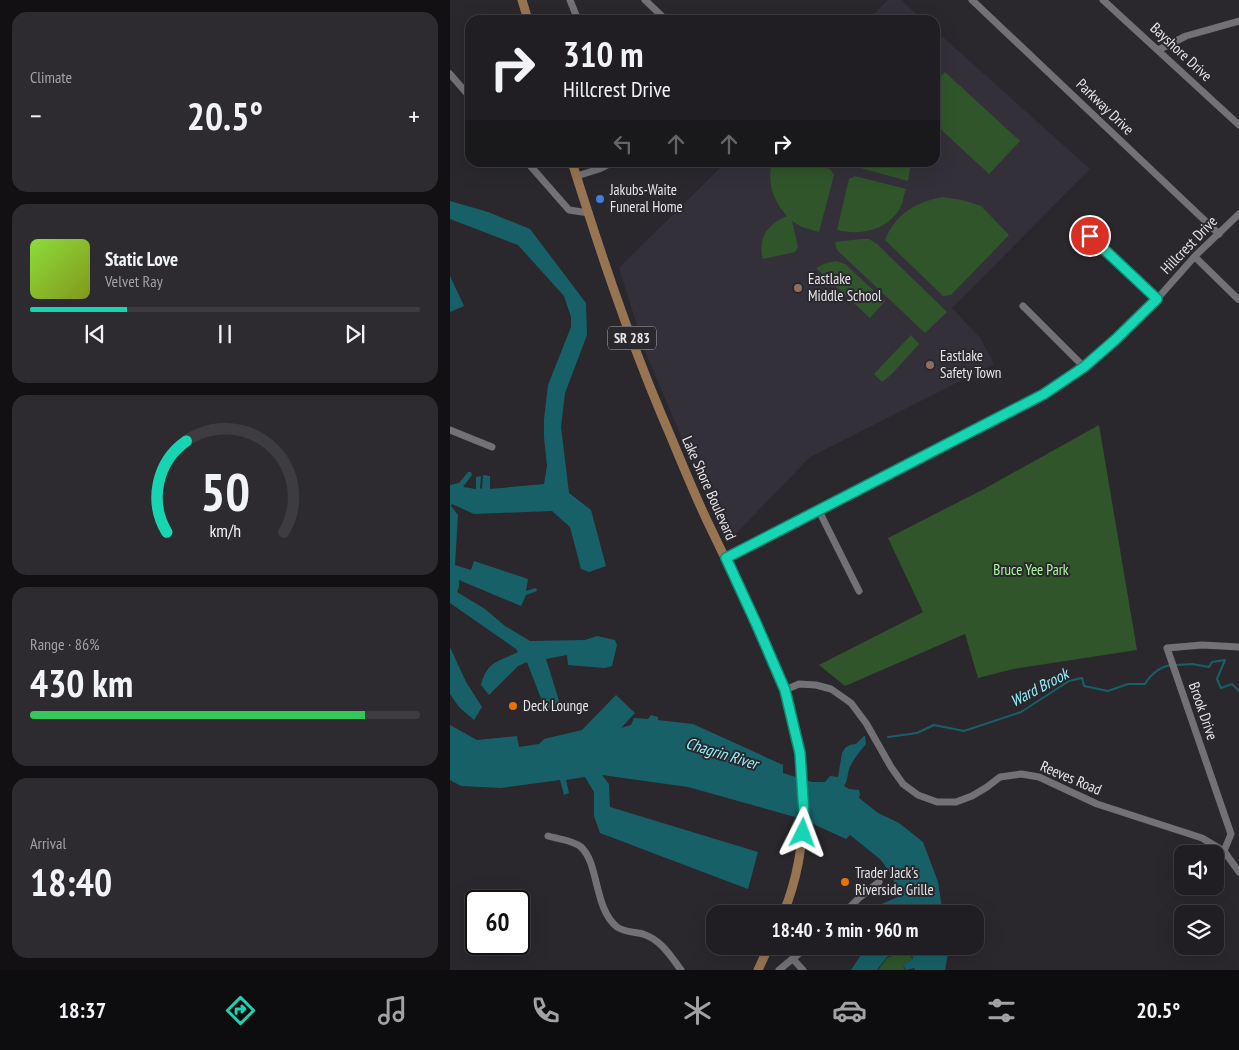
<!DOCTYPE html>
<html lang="en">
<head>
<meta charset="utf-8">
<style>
	body { margin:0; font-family:"PT Sans Narrow",sans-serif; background:#2d2b2f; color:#f1f3f6; height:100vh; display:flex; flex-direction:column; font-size:19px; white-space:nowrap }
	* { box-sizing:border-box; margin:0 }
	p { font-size:16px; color:#a2a2a5 }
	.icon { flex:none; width:28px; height:28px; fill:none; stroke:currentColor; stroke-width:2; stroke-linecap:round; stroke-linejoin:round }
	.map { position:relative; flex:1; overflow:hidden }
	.panel { display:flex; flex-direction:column; gap:12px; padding:12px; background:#121013; width:450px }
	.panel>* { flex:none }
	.guide { position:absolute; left:15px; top:15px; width:475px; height:152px; border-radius:15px; box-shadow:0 5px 20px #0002,0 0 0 1px #3d3c40; background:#201e22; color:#f1f3f6; overflow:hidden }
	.buttons { position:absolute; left:724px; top:845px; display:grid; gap:10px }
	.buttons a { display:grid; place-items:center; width:50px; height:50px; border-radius:10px; background:#201e22; box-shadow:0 5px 20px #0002,0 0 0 1px #3d3c40; font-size:25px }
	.speed { position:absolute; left:15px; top:890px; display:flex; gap:10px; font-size:25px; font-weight:700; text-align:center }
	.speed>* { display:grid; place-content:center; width:65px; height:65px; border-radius:50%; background:#201e22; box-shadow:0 5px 20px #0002,0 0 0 1px #3d3c40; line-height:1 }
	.speed .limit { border:2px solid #111; border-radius:8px; background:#fff; color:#111 }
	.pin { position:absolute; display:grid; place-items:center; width:42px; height:42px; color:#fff; margin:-21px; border:2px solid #fff; border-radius:50%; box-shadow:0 1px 5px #0007 }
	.me { position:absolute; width:55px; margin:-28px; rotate:3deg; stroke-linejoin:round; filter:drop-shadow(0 0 4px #0008) }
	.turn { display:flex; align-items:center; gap:18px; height:105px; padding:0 15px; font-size:22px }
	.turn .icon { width:65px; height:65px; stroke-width:2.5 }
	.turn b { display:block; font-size:35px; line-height:42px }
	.lanes { display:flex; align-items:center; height:48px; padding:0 15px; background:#0003; justify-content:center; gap:25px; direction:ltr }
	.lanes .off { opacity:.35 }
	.big { font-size:38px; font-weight:800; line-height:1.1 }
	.panel .tile { flex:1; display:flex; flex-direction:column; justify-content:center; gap:8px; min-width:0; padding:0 18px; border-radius:15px; background:#2d2b2f }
	.panel .dial { align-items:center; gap:0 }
	.dial svg { height:130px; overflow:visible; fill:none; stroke:#3d3c40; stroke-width:7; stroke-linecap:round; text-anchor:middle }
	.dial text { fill:#f1f3f6; stroke:none }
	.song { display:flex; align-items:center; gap:15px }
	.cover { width:60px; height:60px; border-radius:8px; background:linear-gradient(135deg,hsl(90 70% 55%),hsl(70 70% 35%)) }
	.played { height:5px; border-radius:2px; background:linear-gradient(90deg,#17d5b2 25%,#3d3c40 25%) }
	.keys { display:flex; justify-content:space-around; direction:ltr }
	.heat { display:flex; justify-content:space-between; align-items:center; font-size:28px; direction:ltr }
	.charge { height:8px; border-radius:4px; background:linear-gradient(90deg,#34c759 86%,#3d3c40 0) }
	.trip { position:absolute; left:256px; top:905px; width:278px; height:50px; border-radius:15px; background:#201e22; box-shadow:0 5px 20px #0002,0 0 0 1px #3d3c40; font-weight:800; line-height:50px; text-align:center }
	.tabs { display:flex; height:80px; justify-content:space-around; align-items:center; background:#0d0c0e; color:#a2a2a5 }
	.tabs .icon { width:35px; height:35px }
	.tabs .selected { color:#17d5b2 }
	.tabs b { font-size:22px; color:#f1f3f6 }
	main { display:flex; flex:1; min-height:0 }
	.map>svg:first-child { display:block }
	.built { fill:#33303a }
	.green { fill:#30552b }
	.water { fill:#176068 }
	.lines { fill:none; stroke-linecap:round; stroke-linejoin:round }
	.stream { stroke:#176068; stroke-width:2 }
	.minor { stroke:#727176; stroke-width:7 }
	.major { stroke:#987552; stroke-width:9 }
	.route-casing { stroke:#0f8a74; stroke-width:12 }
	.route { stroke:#17d5b2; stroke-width:9 }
	.shop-dot { fill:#3f7fe0; stroke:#2a282d; stroke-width:2 }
	.education-dot { fill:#8d6e63; stroke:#2a282d; stroke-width:2 }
	.food-dot { fill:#e8710a; stroke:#2a282d; stroke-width:2 }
	.labels { text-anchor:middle; stroke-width:4; stroke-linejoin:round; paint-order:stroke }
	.shield { fill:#2a282d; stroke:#aeacb0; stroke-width:1 }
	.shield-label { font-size:14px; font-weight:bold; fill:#e6e5e8 }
	.street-label { font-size:15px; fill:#e6e5e8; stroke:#2a282d }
	.poi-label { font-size:15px; fill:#e6e5e8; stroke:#2a282d; text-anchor:start }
	.park-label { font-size:15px; fill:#abfb9f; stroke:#2a282d }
	.water-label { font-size:16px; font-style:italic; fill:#95effb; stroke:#2a282d }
</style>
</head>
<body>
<main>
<section class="panel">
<div class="tile"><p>Climate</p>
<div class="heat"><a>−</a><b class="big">20.5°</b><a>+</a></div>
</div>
<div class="tile">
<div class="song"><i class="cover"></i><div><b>Static Love</b><p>Velvet Ray</p></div></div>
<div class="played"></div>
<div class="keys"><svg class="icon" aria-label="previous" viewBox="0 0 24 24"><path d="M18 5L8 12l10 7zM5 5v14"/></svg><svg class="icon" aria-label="pause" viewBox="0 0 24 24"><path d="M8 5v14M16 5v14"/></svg><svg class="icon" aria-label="next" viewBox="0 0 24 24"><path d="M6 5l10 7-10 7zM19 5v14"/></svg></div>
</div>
<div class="tile dial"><svg viewBox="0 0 100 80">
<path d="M14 69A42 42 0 1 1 86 69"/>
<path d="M14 69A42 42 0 0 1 26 13" stroke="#17d5b2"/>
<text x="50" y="56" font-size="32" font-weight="700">50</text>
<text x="50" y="72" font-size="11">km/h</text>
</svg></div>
<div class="tile"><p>Range · 86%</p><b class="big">430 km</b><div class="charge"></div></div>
<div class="tile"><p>Arrival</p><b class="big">18:40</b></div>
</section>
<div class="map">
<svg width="789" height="970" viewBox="0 0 789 970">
	<rect width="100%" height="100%" fill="#2a282d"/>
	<g class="built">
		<path d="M438,0h13l22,20h-55z"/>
		<path d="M485,30l155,139 -138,139 29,31 13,25 -184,93 -82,85 -2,-1 -80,-187 -27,-86 106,-105 210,-1z"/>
	</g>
	<g class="green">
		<path d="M495,72l75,69 -31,33 -54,-50v-41z"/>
		<path d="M322,162l30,1 28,6 4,6 -15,57 -17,-5 -10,-6 6,26 -3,5 -32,7c-6,-21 5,-35 24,-43 -14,-15 -20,-33 -15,-54z"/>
		<path d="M405,163h56l-3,18 -51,-14z"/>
		<path d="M405,176l51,13c-2,5 -3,11 -4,15 -11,26 -41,32 -65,26l12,-51z"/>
		<path d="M493,197l19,3 19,6 28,29 -58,60 -8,1 -58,-56c11,-27 31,-38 58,-43z"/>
		<path d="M411,239h8l8,5 70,68 -22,21 -88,-83 -2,-8z"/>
		<path d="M386,261l9,3 40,37 -15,17 -54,-50 10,-5z"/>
		<path d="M461,335l8,9 -27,30 -10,8 -8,-8z"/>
		<path d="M649,425l38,225 -124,19 -35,9 -13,-44 -120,52 -26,-21 104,-53 -35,-74 96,-49z"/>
		<path d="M456,951l7,8 -10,6 2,5h-27l9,-12z"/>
	</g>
	<g class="water">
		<path d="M0,201l38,11 42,17 56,74 1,32 -22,58 -4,34 8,66 22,17 15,56 -17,6 -8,-3 -11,-42 -18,-16 -78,3 -22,-10 -1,2 7,9 -3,50 16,5 3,-9 54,18 -2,12 10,-3 1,3 -11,4 -5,11 -62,-26v7l-2,5 28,17 20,17 25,15 55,-1 12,-4 18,4 2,5 -5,21 -7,2 -37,-3 -1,-10 -21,4 14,45 -15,5 -18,-47 -9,4 -29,29 -8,-10c6,-24 17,-23 37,-33l-2,-3 -66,-46v-118l9,-2 9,-11h3l1,3 -9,12 13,2v-12l5,-1 -1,12 2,1 1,-14 7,1v13l54,-5 3,-18 -3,-29v-18l4,-34 23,-58v-10l-7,-21 -46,-51 -68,-26z"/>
		<path d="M0,276l14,30 -14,6z"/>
		<path d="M0,647l16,35 16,25 -8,13 -15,-13 -9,-13z"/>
		<path d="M166,695l19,18 -14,15 10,-3 3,-7 14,1 3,-4 7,2v3l35,4 90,41v8l29,9h13l5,-6 8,1 4,-24 3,-5 5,-3 6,-1 8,-8h1l1,8c-6,7 -12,14 -16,23 -3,7 -2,14 -6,19l5,3 10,1 1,4 -1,4 19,15 21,10 24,19 15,40 5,32h-85l40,-17 -5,-20 -12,-17 -31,-25 -4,4 -44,-20 -114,-32 -86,-12 7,9 1,23 148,45 -10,37 -148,-56 -6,-17v-24l-9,-15 -19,3 3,13 -5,2 -4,-15 -59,8 -40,-2 -11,-6v-55l27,15 40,-4 2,11 20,-3 5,-5 38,-9z"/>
		<path d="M395,946h100l4,2 -4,22h-30l-1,-2 -8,2 -3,-5 10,-6 -2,-10 -24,8 -10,13h-26l10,-15z"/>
	</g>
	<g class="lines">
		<g class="stream">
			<path d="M726,665l16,-1 17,3 3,-5 13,-2 -8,19 4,9 11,-4 7,7"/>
			<path d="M438,737l29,-4 17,-8 30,6 57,-19 48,-31 13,-3 2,8 24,5 20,-7h17c5,-9 16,-18 26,-19"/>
		</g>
		<g class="minor">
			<path d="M120,0l8,20"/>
			<path d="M195,0l21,20"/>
			<path d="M522,0l247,234"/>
			<path d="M653,0l136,125"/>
			<path d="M708,50l28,-14 53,-15"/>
			<path d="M0,74l20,23"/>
			<path d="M77,162l42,48 20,3"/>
			<path d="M127,176l22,-7 14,-7"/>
			<path d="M640,235l67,64"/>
			<path d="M745,257l43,42"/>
			<path d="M573,306l61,61"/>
			<path d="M0,430l42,17"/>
			<path d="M369,511l40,80"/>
			<path d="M276,558l318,-164 40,-27 31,-27 42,-41 39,-44 43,-41"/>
			<path d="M335,690l14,-6 17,1 15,4 20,14 15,20 25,44 12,17 15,11 19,7h19l16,-6 15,-9 13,-10 21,-3 18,3 58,27 105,34 22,13 15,21"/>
			<path d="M98,836c10,3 25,4 33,11 18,16 13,62 36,80 7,5 18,5 26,7 18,6 27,21 38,36"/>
			<path d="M774,851l7,-17 -64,-186 35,-3 37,2"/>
			<path d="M393,914l16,-16 20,-16"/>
			<path d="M343,959l10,11"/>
			<path d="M329,970l29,-24"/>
		</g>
		<g class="major">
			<path d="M72,0l6,20"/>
			<path d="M122,162c27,86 55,171 90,254 17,39 32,79 51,117 19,40 39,79 56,120 5,12 11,25 15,37 24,70 28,155 -1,224"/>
			<path d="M308,970l11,-24"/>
		</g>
	</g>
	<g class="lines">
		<defs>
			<path id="route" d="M353,833l1,-19 -4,-61 -15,-63 -29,-67 -30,-65 318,-164 40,-27 31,-27 42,-41 -67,-63"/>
		</defs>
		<use href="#route" class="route-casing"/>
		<use href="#route" class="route"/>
	</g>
	<circle class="shop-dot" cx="150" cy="199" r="5"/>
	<g class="education-dot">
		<circle cx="348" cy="288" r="5"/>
		<circle cx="480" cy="365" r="5"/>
	</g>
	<g class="food-dot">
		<circle cx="63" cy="706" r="5"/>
		<circle cx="395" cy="882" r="5"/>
	</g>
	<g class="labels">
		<rect class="shield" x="158" y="326.5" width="48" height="23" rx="4"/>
		<g class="shield-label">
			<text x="182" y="343">SR 283</text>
		</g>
		<g class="street-label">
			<text transform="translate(731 52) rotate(43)" y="5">Bayshore Drive</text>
			<text transform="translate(655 107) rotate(44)" y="5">Parkway Drive</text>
			<text transform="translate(739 245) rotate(-46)" y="5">Hillcrest Drive</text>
			<text transform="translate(259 488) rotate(66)" y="5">Lake Shore Boulevard</text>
			<text transform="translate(753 711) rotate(71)" y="5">Brook Drive</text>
			<text transform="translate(621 778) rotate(23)" y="5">Reeves Road</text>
		</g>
		<g class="poi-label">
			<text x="160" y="195">Jakubs-Waite<tspan x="160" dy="17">Funeral Home</tspan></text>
			<text x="358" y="284">Eastlake<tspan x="358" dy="17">Middle School</tspan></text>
			<text x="490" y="361">Eastlake<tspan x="490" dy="17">Safety Town</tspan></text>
			<text x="73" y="711">Deck Lounge</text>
			<text x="405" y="878">Trader Jack's<tspan x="405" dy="17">Riverside Grille</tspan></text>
		</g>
		<g class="park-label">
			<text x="581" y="575">Bruce Yee Park</text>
		</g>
		<g class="water-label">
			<text transform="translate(589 687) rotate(-28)" y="6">Ward Brook</text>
			<text transform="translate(272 753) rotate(17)" y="6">Chagrin River</text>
		</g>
	</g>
</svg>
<div class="buttons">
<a><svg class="icon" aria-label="sound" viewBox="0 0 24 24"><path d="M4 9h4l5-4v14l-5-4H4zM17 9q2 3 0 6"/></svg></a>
<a><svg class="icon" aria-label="layers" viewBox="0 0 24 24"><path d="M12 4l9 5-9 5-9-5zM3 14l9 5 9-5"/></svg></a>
</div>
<div class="speed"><div class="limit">60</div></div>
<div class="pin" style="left:640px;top:236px;background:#d93025"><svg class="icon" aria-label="arrive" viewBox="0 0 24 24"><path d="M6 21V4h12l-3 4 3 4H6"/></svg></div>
<svg class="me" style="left:353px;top:833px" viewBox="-20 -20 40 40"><path d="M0-17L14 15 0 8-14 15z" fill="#17d5b2" stroke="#fff" stroke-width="4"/></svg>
<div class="trip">18:40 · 3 min · 960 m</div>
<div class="guide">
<div class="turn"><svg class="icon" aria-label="right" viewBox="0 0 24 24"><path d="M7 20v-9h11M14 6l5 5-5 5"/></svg><div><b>310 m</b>Hillcrest Drive</div></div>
<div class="lanes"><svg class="icon off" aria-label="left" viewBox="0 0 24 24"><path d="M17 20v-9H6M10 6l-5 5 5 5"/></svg><svg class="icon off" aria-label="ahead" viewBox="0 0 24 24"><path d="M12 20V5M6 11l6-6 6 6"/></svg><svg class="icon off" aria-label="ahead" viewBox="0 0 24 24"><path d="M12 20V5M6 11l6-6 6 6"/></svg><svg class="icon" aria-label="right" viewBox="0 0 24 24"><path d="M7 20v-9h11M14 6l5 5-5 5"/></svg></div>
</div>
</div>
</main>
<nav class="tabs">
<b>18:37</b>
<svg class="icon selected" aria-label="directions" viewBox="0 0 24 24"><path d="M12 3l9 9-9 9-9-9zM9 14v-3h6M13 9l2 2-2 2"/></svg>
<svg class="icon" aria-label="music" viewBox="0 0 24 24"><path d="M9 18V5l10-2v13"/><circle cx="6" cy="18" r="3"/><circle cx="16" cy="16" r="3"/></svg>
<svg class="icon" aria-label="phone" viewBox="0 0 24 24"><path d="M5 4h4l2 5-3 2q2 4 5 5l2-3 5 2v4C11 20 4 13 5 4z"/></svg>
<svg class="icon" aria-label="climate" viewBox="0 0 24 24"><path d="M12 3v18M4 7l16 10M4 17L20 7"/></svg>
<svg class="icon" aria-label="car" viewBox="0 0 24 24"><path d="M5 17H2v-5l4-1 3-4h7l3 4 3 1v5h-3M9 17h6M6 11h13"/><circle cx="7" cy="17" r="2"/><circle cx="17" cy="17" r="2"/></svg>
<svg class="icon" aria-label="filters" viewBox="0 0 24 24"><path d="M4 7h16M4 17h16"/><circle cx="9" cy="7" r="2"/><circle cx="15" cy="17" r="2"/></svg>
<b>20.5°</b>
</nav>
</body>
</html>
